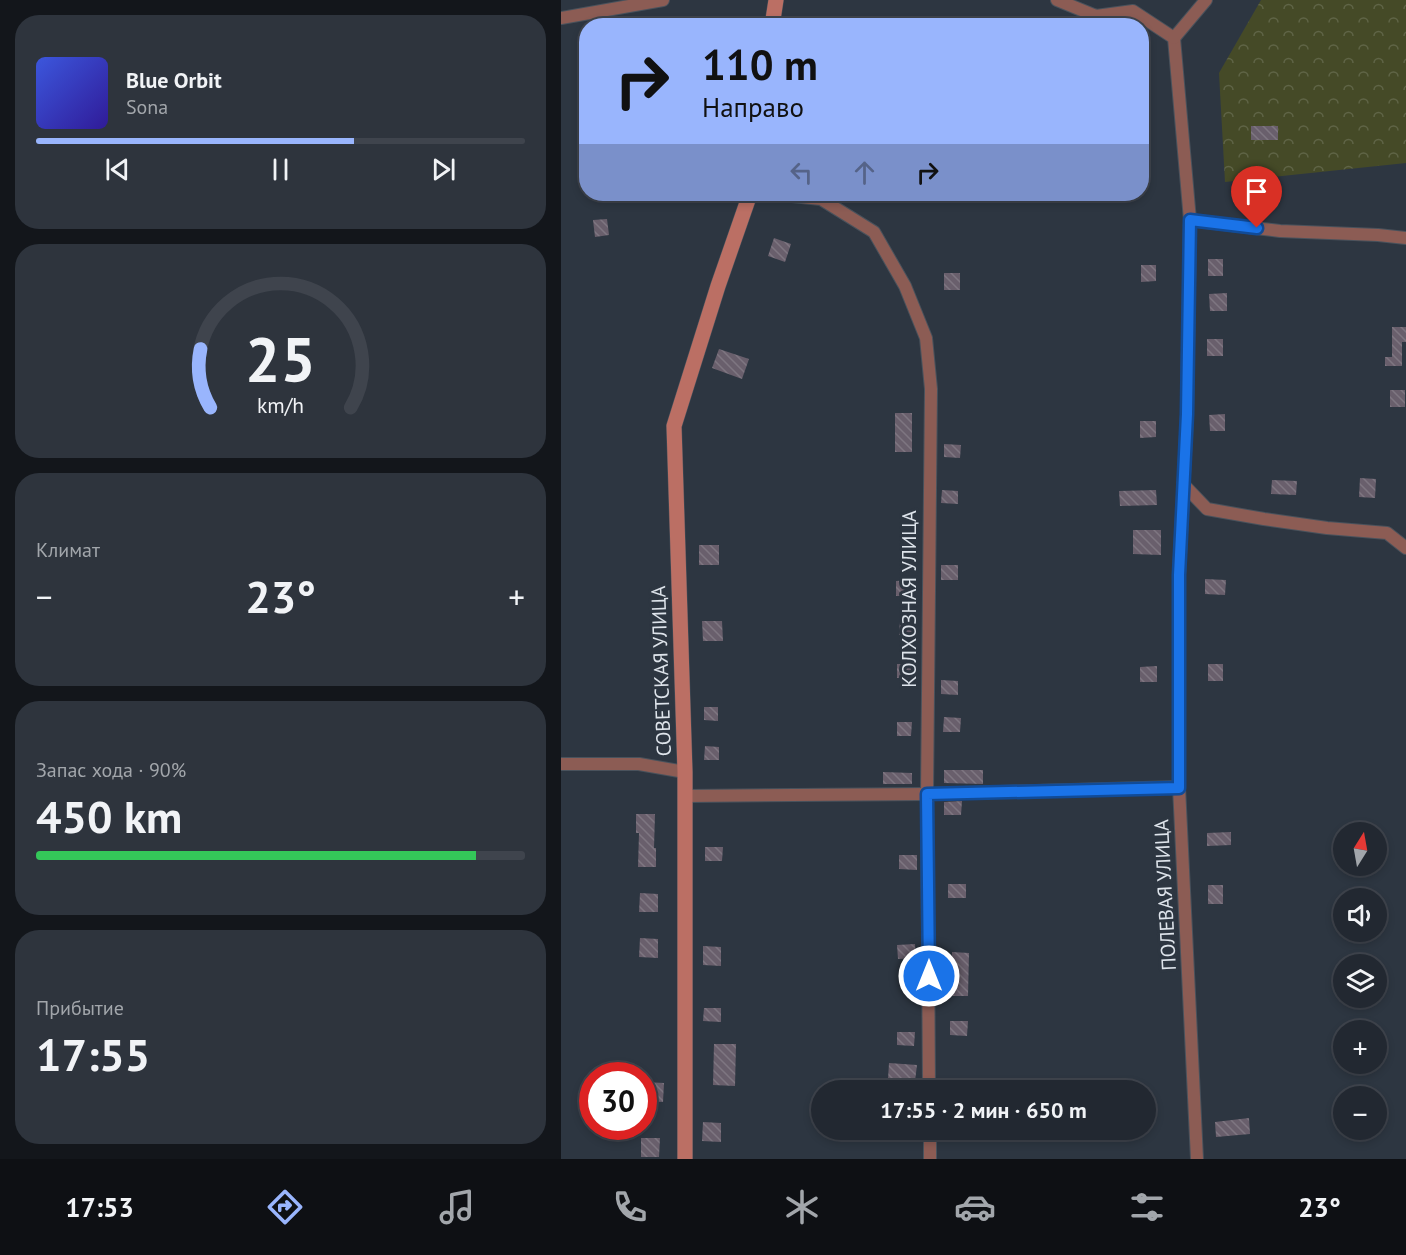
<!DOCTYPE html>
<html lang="ru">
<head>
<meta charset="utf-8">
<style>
	body { margin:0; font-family:"PT Sans",sans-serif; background:#2e343d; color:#f1f3f6; height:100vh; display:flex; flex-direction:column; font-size:22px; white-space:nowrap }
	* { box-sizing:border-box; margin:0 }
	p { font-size:20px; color:#a2a6ab }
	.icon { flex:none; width:33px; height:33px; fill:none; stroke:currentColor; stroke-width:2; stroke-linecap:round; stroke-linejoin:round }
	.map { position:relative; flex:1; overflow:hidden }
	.panel { display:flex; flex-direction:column; gap:15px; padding:15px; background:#13161b; width:561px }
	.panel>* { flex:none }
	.hud { position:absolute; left:18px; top:18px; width:570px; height:183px; border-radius:24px; box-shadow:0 3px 9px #0003,0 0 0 2px #3f444d; background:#99b5fd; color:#111; overflow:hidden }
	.needle { width:39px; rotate:11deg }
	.controls { position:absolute; left:772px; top:822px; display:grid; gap:12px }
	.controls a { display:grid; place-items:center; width:54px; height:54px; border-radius:50%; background:#222831; box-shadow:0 3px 9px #0003,0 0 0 2px #3f444d; font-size:30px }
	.speed { position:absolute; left:18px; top:1062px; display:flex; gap:12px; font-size:30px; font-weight:700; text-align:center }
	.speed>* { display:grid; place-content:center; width:78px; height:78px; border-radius:50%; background:#222831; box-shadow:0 3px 9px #0003,0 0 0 2px #3f444d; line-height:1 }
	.speed .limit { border:9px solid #d22; background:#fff; color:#111 }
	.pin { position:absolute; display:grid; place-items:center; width:51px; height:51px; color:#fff; margin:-62px -26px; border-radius:50% 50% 50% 0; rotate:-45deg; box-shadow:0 0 6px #0007 }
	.pin .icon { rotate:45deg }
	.me { position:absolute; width:66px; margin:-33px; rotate:0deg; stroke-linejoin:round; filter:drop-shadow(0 0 4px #0008) }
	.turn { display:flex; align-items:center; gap:21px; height:126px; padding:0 24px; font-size:27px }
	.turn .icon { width:78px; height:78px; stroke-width:2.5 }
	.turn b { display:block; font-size:42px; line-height:51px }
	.lanes { display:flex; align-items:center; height:57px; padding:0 24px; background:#0003; justify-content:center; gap:30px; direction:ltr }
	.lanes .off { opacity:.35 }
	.big { font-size:45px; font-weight:700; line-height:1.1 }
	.panel .tile { flex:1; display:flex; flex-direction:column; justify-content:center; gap:9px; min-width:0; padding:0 21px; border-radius:24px; background:#2e343d }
	.panel .dial { align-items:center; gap:0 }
	.dial svg { height:156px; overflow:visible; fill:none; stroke:#3f444d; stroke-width:7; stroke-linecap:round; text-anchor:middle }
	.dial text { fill:#f1f3f6; stroke:none }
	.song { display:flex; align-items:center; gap:18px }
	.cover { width:72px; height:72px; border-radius:9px; background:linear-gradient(135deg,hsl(230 70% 55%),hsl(250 70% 35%)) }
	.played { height:6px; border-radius:3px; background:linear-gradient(90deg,#99b5fd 65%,#3f444d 65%) }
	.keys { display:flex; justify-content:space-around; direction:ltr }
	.heat { display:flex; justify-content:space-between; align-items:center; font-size:33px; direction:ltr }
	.charge { height:9px; border-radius:4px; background:linear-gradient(90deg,#34c759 90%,#3f444d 0) }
	.trip { position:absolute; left:250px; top:1080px; width:345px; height:60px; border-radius:30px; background:#222831; box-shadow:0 3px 9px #0003,0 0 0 2px #3f444d; font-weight:700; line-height:60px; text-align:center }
	.tabs { display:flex; height:96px; justify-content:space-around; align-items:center; background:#0e1014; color:#a2a6ab }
	.tabs .icon { width:42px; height:42px }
	.tabs .active { color:#99b5fd }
	.tabs b { font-size:27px; color:#f1f3f6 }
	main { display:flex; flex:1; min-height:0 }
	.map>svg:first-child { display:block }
	.forest { fill:url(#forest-crowns) }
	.building { fill:url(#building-back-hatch) }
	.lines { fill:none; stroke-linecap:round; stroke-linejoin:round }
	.street-casing { stroke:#49525c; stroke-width:14 }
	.secondary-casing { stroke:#49525c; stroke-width:16 }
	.street { stroke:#8c5c54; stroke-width:12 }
	.secondary { stroke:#bb6f64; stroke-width:15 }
	.route-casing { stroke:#114b97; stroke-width:15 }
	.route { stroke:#1a73e8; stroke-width:10 }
	.labels { text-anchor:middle; stroke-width:6; stroke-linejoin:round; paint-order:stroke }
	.street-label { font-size:20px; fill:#dee4eb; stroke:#2d3641 }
</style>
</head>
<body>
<main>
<section class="panel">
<div class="tile">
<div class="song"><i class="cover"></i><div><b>Blue Orbit</b><p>Sona</p></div></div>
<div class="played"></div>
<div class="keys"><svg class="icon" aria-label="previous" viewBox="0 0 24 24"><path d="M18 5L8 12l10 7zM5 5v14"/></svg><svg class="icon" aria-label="pause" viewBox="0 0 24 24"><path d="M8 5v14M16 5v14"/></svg><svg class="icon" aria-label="next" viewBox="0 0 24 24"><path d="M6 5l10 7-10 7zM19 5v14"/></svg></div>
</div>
<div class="tile dial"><svg viewBox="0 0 100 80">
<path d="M14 69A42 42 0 1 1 86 69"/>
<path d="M14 69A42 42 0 0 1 9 39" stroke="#99b5fd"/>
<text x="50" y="56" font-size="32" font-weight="700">25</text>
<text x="50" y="72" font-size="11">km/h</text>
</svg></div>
<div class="tile"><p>Климат</p>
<div class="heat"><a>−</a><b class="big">23°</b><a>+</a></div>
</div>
<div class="tile"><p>Запас хода · 90%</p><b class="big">450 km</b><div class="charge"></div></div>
<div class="tile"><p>Прибытие</p><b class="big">17:55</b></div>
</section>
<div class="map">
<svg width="845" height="1159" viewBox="0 0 845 1159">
	<defs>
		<pattern id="forest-crowns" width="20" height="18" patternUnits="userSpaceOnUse" patternTransform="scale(1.5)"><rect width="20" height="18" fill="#454a27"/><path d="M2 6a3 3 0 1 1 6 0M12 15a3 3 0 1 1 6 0" fill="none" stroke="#5f6446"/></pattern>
		<pattern id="building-back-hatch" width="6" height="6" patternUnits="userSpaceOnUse" patternTransform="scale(1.5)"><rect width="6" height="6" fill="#695f6c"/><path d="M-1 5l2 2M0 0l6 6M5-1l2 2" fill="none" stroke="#7e7681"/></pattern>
	</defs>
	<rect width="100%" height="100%" fill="#2d3641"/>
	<path class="forest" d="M700,0h145v163l-181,19 -6,-109z"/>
	<g class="building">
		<rect x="690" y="126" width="27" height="14"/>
		<path d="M46,219l2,16 -14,2 -2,-17z"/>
		<path d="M213,238l17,6 -6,18 -17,-6z"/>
		<rect x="647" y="259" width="15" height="17"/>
		<path d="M580,265h15v16l-15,1z"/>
		<rect x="383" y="273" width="16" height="17"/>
		<path d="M666,293v18h-17l-1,-17z"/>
		<path d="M831,327h14v15h-4v24h-17v-9h7z"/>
		<rect x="646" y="339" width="16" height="17"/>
		<path d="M158,349l30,10 -7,20 -30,-11z"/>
		<rect x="829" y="390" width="15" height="17"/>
		<rect x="334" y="413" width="17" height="39"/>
		<path d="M664,414v17h-15l-1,-16z"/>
		<path d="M579,421h16v16l-16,1z"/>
		<path d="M383,444l17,1 -1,13 -16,-1z"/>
		<path d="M799,478l16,1 -1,19 -16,-1z"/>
		<path d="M711,480l25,1 -1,14 -25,-1z"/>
		<path d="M381,490l16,1v13l-17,-1z"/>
		<path d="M595,490l1,15 -37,1 -1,-15z"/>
		<path d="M572,530h28v25l-28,-1z"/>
		<rect x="138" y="545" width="20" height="20"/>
		<rect x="380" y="565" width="17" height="15"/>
		<path d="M644,579l21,1 -1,15 -20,-1z"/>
		<path d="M351,580l1,16h-17v-15z"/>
		<path d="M141,621h20l1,20h-20z"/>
		<path d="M339,621l14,1 -1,13h-14z"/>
		<rect x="336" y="664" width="14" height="14"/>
		<rect x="647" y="664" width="15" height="17"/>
		<path d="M596,666v16h-17v-15z"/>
		<path d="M380,680l17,1v14l-17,-1z"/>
		<path d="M143,707h14v14l-14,-1z"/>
		<path d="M383,717l17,1 -1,14h-17z"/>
		<path d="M336,722h15l-1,14h-14z"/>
		<path d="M144,746l14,1v13h-15z"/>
		<path d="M383,770h39v14l-39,-1z"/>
		<path d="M322,772l29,1v11h-29z"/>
		<path d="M401,801l-1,14h-17v-13z"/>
		<path d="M75,814h19l-1,34h2v19h-18l1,-34h-3z"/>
		<path d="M670,832v13l-24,1v-13z"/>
		<path d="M144,847h18l-1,14h-17z"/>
		<path d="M338,855h18v15l-18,-1z"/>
		<rect x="387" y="884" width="18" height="14"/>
		<rect x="647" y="885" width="15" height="19"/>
		<path d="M79,893l18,1v18h-19z"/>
		<path d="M79,938l18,1v19l-19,-1z"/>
		<path d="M354,944l1,14 -18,1 -1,-14z"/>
		<path d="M142,946l18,1v19l-18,-1z"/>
		<path d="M391,952l17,1 -1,43h-17z"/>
		<path d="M143,1008h17v14l-18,-1z"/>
		<path d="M389,1021h18l-1,15 -17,-1z"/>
		<path d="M336,1032h18l-1,14 -17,-1z"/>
		<path d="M153,1044h22l-1,42 -22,-1z"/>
		<path d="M328,1063l28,2 -2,16 -27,-2z"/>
		<path d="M84,1082l19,1 -1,19 -18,-1z"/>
		<path d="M688,1118l1,16 -34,3 -1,-15z"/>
		<path d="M142,1122l18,1v19l-19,-1z"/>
		<path d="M380,1130h27l-1,8 -26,-1z"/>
		<path d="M80,1138h19l-1,19h-18z"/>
	</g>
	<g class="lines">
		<defs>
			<g id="street">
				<path d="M496,0l39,16 37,-5 41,27 16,182 -3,194 -8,161v212l18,372"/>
				<path d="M0,18l102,-18"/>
				<path d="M613,38l32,-38"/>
				<path d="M212,194l48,5 53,33 31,54 21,52 5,51 -4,405 2,296"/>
				<path d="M629,220l90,11 98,4 28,3"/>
				<path d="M622,484l24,25 57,10 63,9 60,5 19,15"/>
				<path d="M0,764h78l46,8"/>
				<path d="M124,796l242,-2 252,-7"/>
				<path d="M369,1130v29"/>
			</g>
			<g id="secondary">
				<path d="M211,26l4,-26"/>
				<path d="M124,1159v-387l-11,-346 44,-140 32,-92"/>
			</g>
		</defs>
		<use href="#street" class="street-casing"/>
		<use href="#secondary" class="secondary-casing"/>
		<use href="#street" class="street"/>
		<use href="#secondary" class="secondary"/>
	</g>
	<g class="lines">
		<defs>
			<path id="route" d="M368,976l-2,-182 252,-6v-213l8,-161 3,-194 67,8"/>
		</defs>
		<use href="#route" class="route-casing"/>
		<use href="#route" class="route"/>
	</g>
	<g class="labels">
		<g class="street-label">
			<text transform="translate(348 599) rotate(-90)" y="7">КОЛХОЗНАЯ УЛИЦА</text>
			<text transform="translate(100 671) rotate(-92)" y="7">СОВЕТСКАЯ УЛИЦА</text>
			<text transform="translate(604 895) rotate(-93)" y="7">ПОЛЕВАЯ УЛИЦА</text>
		</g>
	</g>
</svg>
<div class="controls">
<a><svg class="needle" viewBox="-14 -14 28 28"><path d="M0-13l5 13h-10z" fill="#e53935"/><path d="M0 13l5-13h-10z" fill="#a2a6ab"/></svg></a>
<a><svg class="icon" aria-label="sound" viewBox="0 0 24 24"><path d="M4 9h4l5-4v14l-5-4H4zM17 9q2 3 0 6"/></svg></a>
<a><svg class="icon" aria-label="layers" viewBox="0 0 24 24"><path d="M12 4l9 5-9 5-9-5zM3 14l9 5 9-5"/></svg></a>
<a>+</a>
<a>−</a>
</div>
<div class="speed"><div class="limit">30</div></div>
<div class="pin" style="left:696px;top:228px;background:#d93025"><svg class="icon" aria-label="arrive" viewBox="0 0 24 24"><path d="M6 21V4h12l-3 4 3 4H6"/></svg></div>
<svg class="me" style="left:368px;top:976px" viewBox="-20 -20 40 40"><circle r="17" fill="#1a73e8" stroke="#fff" stroke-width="3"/><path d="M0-11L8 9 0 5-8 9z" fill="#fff"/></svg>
<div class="trip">17:55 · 2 мин · 650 m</div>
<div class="hud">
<div class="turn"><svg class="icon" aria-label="right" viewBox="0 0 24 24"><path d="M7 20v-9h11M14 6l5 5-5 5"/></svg><div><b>110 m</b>Направо</div></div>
<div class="lanes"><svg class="icon off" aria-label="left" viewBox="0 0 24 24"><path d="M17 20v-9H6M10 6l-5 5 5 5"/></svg><svg class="icon off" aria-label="ahead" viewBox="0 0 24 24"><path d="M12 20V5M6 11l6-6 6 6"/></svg><svg class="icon" aria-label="right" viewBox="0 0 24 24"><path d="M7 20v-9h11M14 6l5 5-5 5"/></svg></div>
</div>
</div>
</main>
<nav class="tabs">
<b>17:53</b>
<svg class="icon active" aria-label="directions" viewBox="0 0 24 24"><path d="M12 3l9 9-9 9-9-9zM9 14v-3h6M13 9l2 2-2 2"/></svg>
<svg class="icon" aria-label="music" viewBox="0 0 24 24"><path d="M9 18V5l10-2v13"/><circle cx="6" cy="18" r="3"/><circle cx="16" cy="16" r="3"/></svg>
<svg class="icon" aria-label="phone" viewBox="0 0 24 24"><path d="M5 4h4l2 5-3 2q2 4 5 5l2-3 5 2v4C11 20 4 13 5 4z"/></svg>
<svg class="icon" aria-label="climate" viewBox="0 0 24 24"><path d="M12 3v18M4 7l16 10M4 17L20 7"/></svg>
<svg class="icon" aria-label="car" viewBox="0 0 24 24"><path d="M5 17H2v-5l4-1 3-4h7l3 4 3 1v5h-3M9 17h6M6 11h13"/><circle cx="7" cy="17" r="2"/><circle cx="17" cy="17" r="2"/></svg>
<svg class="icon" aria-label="filters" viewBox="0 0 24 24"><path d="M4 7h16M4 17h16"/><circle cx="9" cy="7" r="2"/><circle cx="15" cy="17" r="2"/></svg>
<b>23°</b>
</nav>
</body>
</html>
